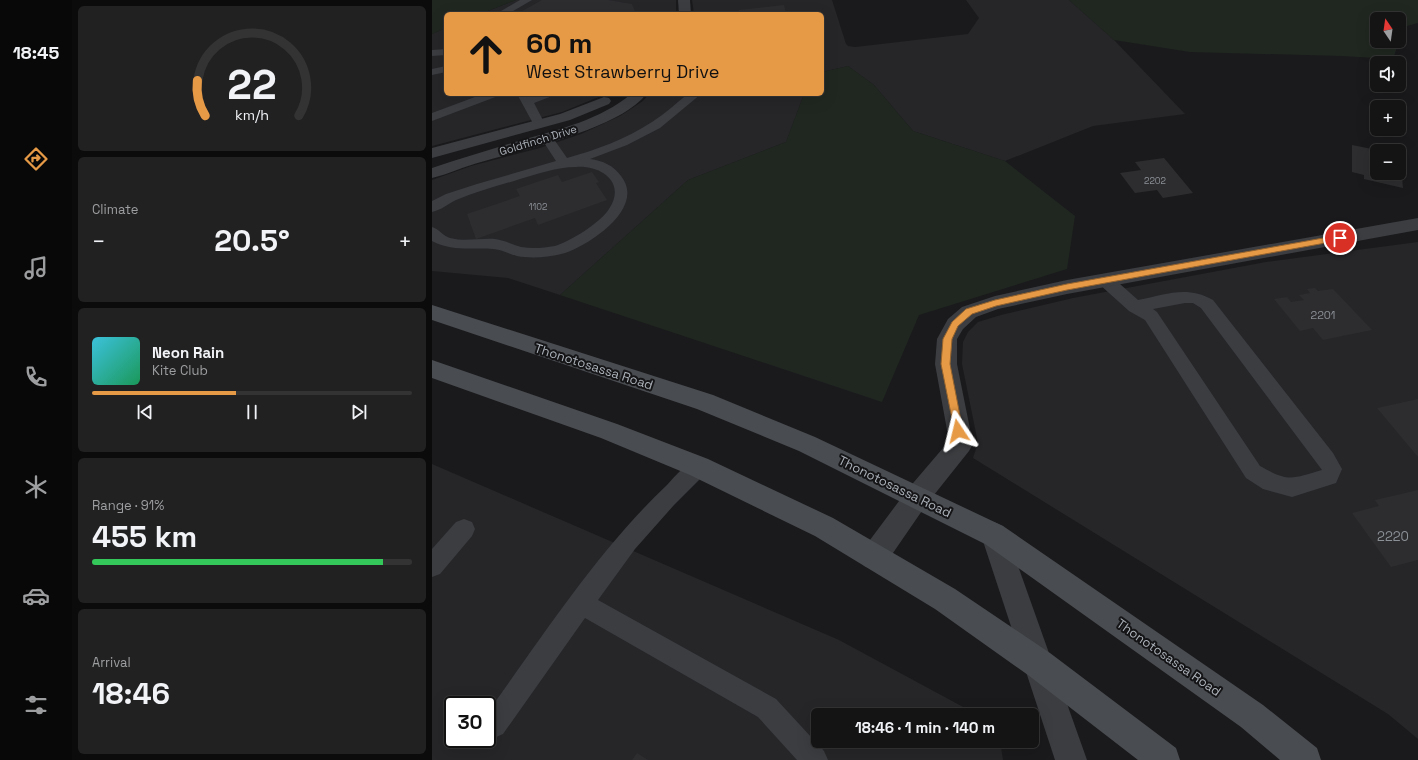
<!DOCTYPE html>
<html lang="en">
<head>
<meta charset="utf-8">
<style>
	body { margin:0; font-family:"Space Grotesk",sans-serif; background:#212122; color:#f1f3f6; height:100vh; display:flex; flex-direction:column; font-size:15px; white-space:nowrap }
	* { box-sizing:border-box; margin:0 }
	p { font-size:13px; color:#9d9ea0 }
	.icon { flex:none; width:22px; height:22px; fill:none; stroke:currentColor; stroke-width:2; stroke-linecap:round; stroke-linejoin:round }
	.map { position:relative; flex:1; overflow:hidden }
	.side { display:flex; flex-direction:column; gap:6px; padding:6px; background:#0b0b0c; width:360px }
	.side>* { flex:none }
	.hud { position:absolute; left:12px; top:12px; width:380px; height:84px; border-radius:6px; box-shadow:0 4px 16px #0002,0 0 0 1px #333334; background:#e79a46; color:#111; overflow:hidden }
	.needle { width:26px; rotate:347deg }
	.controls { position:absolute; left:938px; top:12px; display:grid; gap:8px }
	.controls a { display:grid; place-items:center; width:36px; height:36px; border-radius:6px; background:#141415; box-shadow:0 4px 16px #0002,0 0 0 1px #333334; font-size:20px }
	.speed { position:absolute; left:12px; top:696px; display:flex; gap:8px; font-size:20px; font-weight:700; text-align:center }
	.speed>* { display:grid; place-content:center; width:52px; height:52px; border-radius:50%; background:#141415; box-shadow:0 4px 16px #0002,0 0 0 1px #333334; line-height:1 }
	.speed .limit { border:2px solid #111; border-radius:6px; background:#fff; color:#111 }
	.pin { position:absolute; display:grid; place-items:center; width:34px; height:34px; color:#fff; margin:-17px; border:2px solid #fff; border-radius:50%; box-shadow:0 1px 4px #0007 }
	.me { position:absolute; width:44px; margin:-22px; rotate:350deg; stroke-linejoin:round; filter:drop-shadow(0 0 3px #0008) }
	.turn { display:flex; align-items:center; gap:14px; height:84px; padding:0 16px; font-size:18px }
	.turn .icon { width:52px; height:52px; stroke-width:2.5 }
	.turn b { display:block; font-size:28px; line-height:34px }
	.big { font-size:30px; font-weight:800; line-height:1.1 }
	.side .widget { flex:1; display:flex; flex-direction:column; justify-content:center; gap:6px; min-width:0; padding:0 14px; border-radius:6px; background:#212122 }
	.side .dial { align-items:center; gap:0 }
	.dial svg { height:104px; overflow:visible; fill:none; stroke:#333334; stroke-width:7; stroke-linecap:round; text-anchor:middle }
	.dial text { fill:#f1f3f6; stroke:none }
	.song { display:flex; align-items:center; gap:12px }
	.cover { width:48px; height:48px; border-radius:6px; background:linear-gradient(135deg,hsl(190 70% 55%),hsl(150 70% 35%)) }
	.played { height:4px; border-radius:2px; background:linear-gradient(90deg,#e79a46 45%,#333334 45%) }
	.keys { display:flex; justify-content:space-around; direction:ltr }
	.heat { display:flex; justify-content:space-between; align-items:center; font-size:22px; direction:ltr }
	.charge { height:6px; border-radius:3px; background:linear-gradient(90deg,#34c759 91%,#333334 0) }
	.trip { position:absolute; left:379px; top:708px; width:228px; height:40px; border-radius:6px; background:#141415; box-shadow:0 4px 16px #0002,0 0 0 1px #333334; font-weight:800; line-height:40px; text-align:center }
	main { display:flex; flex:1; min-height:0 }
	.tab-bar { display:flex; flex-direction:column; width:72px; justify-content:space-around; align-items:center; background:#080808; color:#9d9ea0 }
	.tab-bar .icon { width:28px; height:28px }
	.tab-bar .on { color:#e79a46 }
	.tab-bar b { font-size:18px; color:#f1f3f6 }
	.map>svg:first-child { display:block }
	.built { fill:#262629; fill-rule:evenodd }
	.green { fill:#202720 }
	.building { fill:#2d2d30 }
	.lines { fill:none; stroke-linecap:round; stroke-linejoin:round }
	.service { fill:#3b3d40; fill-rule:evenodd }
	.minor { fill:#3b3d40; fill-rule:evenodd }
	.tertiary { fill:#3b3d40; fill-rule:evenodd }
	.secondary { fill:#494c50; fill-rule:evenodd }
	.route { fill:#e79a46; stroke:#96642e }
	.labels { text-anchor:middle; stroke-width:4; stroke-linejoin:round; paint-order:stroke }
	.far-number-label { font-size:9px; fill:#8c9197 }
	.far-street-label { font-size:11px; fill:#adb3ba; stroke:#151517 }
	.number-label { font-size:11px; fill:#8c9197 }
	.street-label { font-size:13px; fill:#adb3ba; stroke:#151517 }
	.near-number-label { font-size:13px; fill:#8c9197 }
</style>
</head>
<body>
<main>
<nav class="tab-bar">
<b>18:45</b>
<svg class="icon on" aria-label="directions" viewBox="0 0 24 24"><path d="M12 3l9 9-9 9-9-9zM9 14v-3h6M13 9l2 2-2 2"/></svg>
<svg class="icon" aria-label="music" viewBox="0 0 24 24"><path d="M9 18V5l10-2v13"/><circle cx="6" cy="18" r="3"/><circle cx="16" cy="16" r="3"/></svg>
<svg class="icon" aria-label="phone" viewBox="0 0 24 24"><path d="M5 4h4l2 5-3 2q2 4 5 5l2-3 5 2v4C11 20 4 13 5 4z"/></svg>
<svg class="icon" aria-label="climate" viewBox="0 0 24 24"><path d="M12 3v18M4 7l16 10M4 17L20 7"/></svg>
<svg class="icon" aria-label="car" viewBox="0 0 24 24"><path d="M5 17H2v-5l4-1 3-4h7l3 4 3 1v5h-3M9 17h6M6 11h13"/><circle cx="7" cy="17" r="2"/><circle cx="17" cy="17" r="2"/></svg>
<svg class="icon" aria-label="filters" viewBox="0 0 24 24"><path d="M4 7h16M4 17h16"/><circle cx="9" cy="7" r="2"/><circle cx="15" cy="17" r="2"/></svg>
</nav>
<section class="side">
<div class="widget dial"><svg viewBox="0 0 100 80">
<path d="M14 69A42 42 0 1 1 86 69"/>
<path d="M14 69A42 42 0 0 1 8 42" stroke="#e79a46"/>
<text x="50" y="56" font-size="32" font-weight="700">22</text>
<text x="50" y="72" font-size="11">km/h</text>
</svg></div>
<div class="widget"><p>Climate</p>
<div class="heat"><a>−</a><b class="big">20.5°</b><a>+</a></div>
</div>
<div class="widget">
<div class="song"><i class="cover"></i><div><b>Neon Rain</b><p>Kite Club</p></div></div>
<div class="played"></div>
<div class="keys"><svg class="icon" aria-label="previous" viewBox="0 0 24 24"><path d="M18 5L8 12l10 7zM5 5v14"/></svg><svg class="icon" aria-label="pause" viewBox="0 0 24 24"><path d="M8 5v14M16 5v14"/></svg><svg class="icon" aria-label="next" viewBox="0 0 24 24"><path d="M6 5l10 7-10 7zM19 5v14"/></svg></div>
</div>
<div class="widget"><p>Range · 91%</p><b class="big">455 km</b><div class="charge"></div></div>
<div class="widget"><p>Arrival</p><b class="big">18:46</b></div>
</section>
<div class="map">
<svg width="986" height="760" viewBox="0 0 986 760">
	<rect width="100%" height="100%" fill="#1a1a1c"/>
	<g class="built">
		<path d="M84,0h160v14h-196z"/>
		<path d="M260,0h140l14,44 2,2 7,1 113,-13 11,-16 -13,-18h103l45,40 71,74 -92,12 -88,35 -92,-30 -39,-46 -26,-19 -26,6v-58h-128z"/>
		<path d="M14,28v66h160l-44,18 -130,34v-112z"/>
		<path d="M217,94h155l-18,48 -98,38 -128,115 -52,-17 -76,-7v-91l39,-14 69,-18 41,-14 39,-18 23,-15z"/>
		<path d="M986,242v497l-30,-25 -415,-256 5,-15 -16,-79 1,-22 5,-10 10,-10 23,-7 72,-17 193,-36z"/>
		<path d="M0,464l407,176 139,75h-160v26h182l3,19h-571zM21,705h34v34h-34z"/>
	</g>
	<g class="green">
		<path d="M0,0h84l-36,14h-34v14l-14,6z"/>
		<path d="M637,0h349v23l-15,4 -4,13v-21h-22v22h22l-6,18 -51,-3 -152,-4 -76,-12z"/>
		<path d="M416,66l26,19 39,46 92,30 70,55 -8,53 -148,46 -37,87 -322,-107 128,-115 98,-38 18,-48h18v-22z"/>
	</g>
	<g class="building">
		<path d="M110,0h66l24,4 4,10h-119z"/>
		<path d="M352,5l2,9h-47v-4z"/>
		<path d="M920,145l25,5v23h16v1l9,3 1,11 -39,-9v-4l-12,-3z"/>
		<path d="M732,158l29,35 -30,5 -6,-8 -22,3 -15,-20 21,-3 -6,-8z"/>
		<path d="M160,172l7,10 -3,1 11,17 -69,25 -3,-7 -59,21 -9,-25 53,-18 -4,-7 42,-14 4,7z"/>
		<path d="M883,288l3,3 15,-2 39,41 -49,10 -10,-12 -13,3 -26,-32 13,-2 4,5 13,-2 -5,-5 11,-2 -3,-4z"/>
		<path d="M986,399v58l-41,-49z"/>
		<path d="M986,490v70l-27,7 -39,-54 27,-7 -4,-6z"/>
		<path d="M205,753l11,7h-16z"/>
	</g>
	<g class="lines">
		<g class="service">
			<path d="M88,0h12l-24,14h-12z"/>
			<path d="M14,49v6l-14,1v-6z"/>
			<path d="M14,66v6l-14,3v-6z"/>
			<path d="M51,94h17l-2,2 -66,25v-8z"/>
			<path d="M85,94h12l1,3 8,-3h16l-2,2 -18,7 11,21 -2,3h-8z"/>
			<path d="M256,94h13l-41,34 -33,17 -37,14c13,2 23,6 31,17 25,31 -30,68 -56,77 -15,4 -32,6 -48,3 -7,-2 -15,-6 -23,-7 -22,-2 -42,3 -62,-8v-14c7,2 11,9 18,11 15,4 30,0 45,1 9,1 18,6 26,8 11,2 23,1 34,-1 16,-5 45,-23 54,-37 18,-27 -9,-44 -33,-42 -20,0 -38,7 -56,12 -22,7 -43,12 -64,21 -8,4 -15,10 -24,12v-11l14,-7 31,-10 79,-23 -15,-23 2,-3h8l16,23c29,-8 59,-19 85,-36 13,-8 24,-19 36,-28z"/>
			<path d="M673,275l6,1 27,24c28,-5 48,-15 75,0l120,153 9,16 -6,14 -44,14 -29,-8 -17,-11 -101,-158 -16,-9 -30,-27 -2,-4 2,-4zM753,303h8l8,5 121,162c-30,9 -34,12 -62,-4l-103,-154 -4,-3z"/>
			<path d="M267,458l7,3 3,6 -3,6 -32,32 -39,44 -37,51 178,99 48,52 4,9h-31l-39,-43 -173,-99 -82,116 -9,4 -7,-3v-22c56,-77 111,-163 180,-228 9,-10 19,-22 32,-27z"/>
			<path d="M32,519l8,3 3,7 -3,7 -32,38 -8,3v-28l24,-27z"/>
		</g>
		<g class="minor">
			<path d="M246,0h12l1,14h-12z"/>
			<path d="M199,94h15c-24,34 -124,56 -165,68 -16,4 -32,12 -49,16v-10c30,-10 60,-19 90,-28 38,-11 78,-20 109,-46z"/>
			<path d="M172,97l5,1 2,3 -2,3 -39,16 -138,38v-10l128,-34z"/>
			<path d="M986,218v12l-351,64 -69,15 -22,8 -13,12 -6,10v25l16,80 -4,7 -43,54 -42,61 -10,4 -10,-4 -4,-9 4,-9 44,-59 41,-48 -14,-77 2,-25 11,-20 14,-12 33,-11 72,-16z"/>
		</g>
		<path class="tertiary" d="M562,522l9,4 4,9 80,225h-32l-74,-225 4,-9z"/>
		<g class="secondary">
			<path d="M0,305l281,90 102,42 188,89 260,179 54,43 4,12h-41l-39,-33 -256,-183 -186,-93 -102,-42 -265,-89z"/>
			<path d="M0,360l185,64 91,35 125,59 122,71 95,64 126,95 4,12h-42l-110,-85 -93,-66 -120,-73 -125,-61 -89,-37 -169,-60z"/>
		</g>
	</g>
	<path class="route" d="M908,235l4,3 -2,2 -275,50 -71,16 -24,8 -14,12 -6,13 -2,25 13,67 -1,3 -4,1 -3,-1 -14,-70 2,-25 9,-17 14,-13 29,-9 72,-16z"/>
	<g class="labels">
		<g class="far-number-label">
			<text x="723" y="184">2202</text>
			<text x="106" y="210">1102</text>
		</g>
		<g class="far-street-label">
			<text transform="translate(106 140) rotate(-17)" y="4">Goldfinch Drive</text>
		</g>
		<g class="number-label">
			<text x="891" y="319">2201</text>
		</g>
		<g class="street-label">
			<text transform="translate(162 366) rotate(18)" y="5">Thonotosassa Road</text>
			<text transform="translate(463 486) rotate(26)" y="5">Thonotosassa Road</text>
			<text transform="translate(737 657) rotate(35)" y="5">Thonotosassa Road</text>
		</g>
		<g class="near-number-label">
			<text x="961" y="541">2220</text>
		</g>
	</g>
</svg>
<div class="controls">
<a><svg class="needle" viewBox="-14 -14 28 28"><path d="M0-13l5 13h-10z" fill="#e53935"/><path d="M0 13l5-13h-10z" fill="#9d9ea0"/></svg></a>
<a><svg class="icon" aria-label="sound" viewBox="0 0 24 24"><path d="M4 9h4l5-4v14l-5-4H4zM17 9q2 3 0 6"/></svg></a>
<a>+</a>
<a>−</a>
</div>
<div class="speed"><div class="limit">30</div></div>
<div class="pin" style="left:908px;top:238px;background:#d93025"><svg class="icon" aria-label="arrive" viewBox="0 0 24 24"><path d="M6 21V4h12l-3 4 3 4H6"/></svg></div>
<svg class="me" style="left:526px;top:431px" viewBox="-20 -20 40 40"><path d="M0-17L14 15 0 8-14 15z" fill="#e79a46" stroke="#fff" stroke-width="4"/></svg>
<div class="trip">18:46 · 1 min · 140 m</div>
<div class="hud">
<div class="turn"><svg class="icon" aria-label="ahead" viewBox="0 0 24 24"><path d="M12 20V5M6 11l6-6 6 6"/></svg><div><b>60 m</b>West Strawberry Drive</div></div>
</div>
</div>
</main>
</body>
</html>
